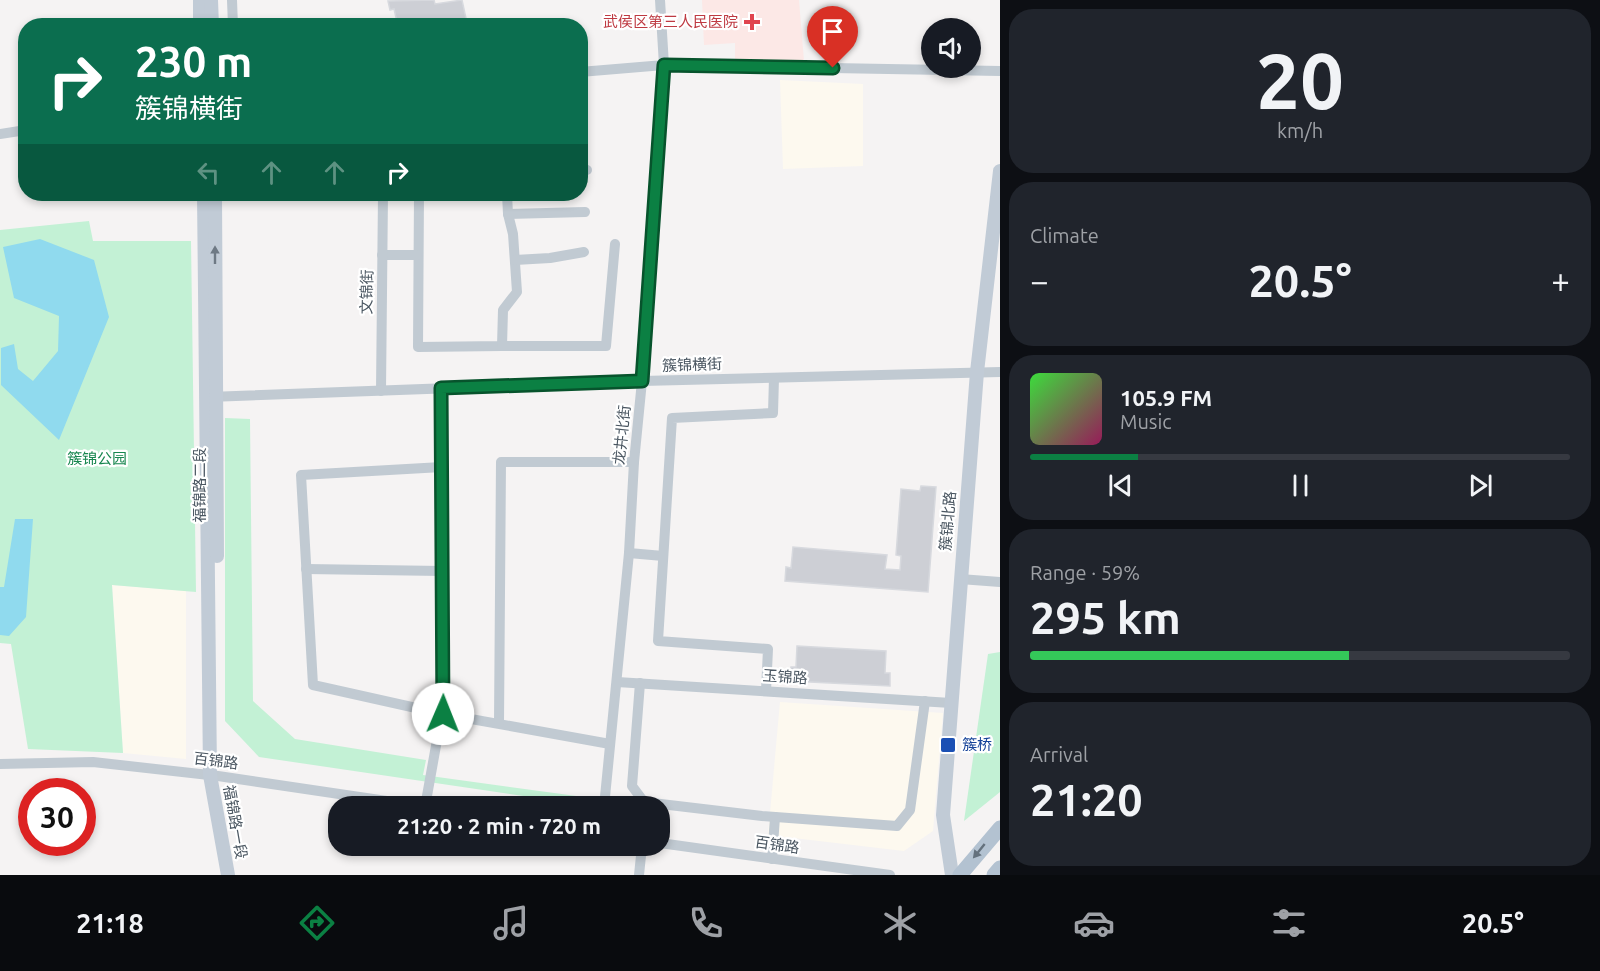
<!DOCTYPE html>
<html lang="en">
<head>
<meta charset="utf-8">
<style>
	body { margin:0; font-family:Ubuntu,"Noto Sans SC",sans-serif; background:#20242c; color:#f1f3f6; height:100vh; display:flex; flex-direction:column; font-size:22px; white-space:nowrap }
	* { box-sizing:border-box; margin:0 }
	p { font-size:20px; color:#9ea1a6 }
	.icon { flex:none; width:33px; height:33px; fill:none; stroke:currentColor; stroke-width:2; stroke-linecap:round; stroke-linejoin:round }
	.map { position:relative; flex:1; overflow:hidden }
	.sheet { display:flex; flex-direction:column; gap:9px; padding:9px; background:#0d0f14; width:600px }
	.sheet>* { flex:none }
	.hud { position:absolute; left:18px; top:18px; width:570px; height:183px; border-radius:24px; box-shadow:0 3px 9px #0003; background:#0b6e4f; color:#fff; overflow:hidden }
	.fabs { position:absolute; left:921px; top:18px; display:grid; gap:12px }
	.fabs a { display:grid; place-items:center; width:60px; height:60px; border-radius:50%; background:#171b24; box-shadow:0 3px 9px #0003; font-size:30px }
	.speed { position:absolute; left:18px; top:778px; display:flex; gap:12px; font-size:30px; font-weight:700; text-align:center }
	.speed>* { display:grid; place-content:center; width:78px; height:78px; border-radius:50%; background:#171b24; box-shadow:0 3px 9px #0003; line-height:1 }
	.speed .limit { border:9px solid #d22; background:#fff; color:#111 }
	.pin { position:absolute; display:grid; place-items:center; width:51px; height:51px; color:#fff; margin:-62px -26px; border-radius:50% 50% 50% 0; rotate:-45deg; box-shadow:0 0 6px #0007 }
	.pin .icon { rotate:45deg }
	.me { position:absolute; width:66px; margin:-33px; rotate:1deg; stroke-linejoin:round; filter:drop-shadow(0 0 4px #0008) }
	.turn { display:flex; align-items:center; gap:21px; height:126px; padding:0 18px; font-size:27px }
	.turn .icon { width:78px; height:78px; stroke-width:2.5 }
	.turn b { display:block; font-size:42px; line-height:51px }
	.lanes { display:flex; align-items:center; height:57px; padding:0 18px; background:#0003; justify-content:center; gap:30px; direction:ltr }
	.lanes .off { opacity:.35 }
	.big { font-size:45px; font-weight:700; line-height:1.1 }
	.sheet .card { flex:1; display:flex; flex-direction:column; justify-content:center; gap:9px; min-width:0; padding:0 21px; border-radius:24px; background:#20242c }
	.sheet .dial { align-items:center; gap:0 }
	.dial b { font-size:78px; line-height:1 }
	.song { display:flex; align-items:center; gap:18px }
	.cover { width:72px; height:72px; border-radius:9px; background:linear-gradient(135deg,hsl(120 70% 55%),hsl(330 70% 35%)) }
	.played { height:6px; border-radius:3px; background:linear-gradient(90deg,#0b8043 20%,#363941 20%) }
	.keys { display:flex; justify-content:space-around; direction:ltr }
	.heat { display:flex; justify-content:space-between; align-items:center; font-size:33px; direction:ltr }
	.charge { height:9px; border-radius:4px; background:linear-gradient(90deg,#34c759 59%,#363941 0) }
	.trip { position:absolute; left:328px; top:796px; width:342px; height:60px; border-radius:24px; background:#171b24; box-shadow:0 3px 9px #0003; font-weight:700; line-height:60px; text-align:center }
	.tabs { display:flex; height:96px; justify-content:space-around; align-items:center; background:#090b0e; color:#9ea1a6 }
	.tabs .icon { width:42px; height:42px }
	.tabs .on { color:#0b8043 }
	.tabs b { font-size:27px; color:#f1f3f6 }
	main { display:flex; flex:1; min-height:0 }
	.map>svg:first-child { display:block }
	.commercial { fill:#fdf9ef }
	.medical { fill:#fce8e6 }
	.green { fill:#c3f1d5 }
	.water { fill:#90daee }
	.building { fill:#cdcfd5; stroke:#d7d9de; stroke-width:1.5 }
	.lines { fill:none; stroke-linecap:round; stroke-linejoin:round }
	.street { stroke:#c1cad2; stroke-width:10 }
	.secondary { stroke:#c1cbd6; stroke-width:14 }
	.primary { stroke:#b3c2d1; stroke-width:15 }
	.oneway { fill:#6e7984 }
	.oneway2 { fill:#64717d }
	.route-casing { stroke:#07532c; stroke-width:15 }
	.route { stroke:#0b8043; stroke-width:10 }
	.health-dot { fill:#e0444e; stroke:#fff; stroke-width:2 }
	.transit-dot { fill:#1a4fb4; stroke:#fff; stroke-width:2 }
	.labels { text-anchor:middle; stroke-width:4.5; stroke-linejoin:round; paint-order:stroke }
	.health-label { font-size:15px; fill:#be3a42; stroke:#fff; text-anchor:end }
	.street-label { font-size:15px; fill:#4a5661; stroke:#fff }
	.park-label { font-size:15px; fill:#17864f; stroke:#fff }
	.transit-label { font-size:15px; fill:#164399; stroke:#fff; text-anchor:start }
</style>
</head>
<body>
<main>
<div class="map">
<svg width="1000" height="875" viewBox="0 0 1000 875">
	<rect width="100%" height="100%" fill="#f5f3f3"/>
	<g class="commercial">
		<path d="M780,80l83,4v82l-80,3z"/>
		<path d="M112,585l74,6v168l-63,-6z"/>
		<path d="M780,702l163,11 -10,118 -29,20 -136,-16z"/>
	</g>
	<path class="medical" d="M702,0h97l5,61 -69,-1v-17l-31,2z"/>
	<g class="green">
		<path d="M89,221l4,20h98l5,351 -84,-7 11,168 -95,-4 -17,-105 -11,-1v-413z"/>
		<path d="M225,418l25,1 3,282 42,38 131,21 -3,15 168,23 2,5 -8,2 -326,-48 -34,-36z"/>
		<path d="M1000,652v140l-36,29 24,-167z"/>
	</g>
	<g class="water">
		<path d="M40,239l54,21 15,57 -50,123 -58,-55v-37l13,-4 4,25 15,12 25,-30 1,-35 -45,-18 -11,-51z"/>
		<path d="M15,519h18l-7,98 -17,19 -9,-1v-48h4z"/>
	</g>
	<g class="building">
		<path d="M434,0l1,4 27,-4 5,23 -10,3h-59l-4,-17 -4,1 -2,-9z"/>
		<path d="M921,486l15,1 -8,105 -143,-11 1,-14 5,1 2,-21 94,8 -2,14 15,1 1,-14 -5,-1 5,-66 19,2z"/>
		<path d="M797,646l89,5 -1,22h5v13l-100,-5 1,-14h5z"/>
	</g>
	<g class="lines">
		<g class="street">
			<path d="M232,0l1,26"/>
			<path d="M580,72l84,-7 336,6"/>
			<path d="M0,134l26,-4"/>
			<path d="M580,170h7"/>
			<path d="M419,194l-1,153 84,-1 1,-36 14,-18 -4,-58 -5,-20 -1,-20"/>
			<path d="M508,214l77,-2"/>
			<path d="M382,255h35"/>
			<path d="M515,260l35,-2 34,-6"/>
			<path d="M502,346h104l9,-102"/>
			<path d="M381,391l2,-197"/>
			<path d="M209,397l433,-16 358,-9"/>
			<path d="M442,467l-141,8 12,210 130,29 167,30"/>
			<path d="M629,553l34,3"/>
			<path d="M306,569l136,2"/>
			<path d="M960,579l40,3"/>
			<path d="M617,682l334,21"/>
			<path d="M640,683l-8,103 12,16 118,14 135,10 13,-16 15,-109"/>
			<path d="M766,691l2,-42 -110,-8 14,-223 101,-5 1,-35"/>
			<path d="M499,723l2,-261h133"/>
			<path d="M0,764l93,-2 125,14 209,31"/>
			<path d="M425,807l19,-106 -3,-313"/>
			<path d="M604,807l25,-254 5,-91 8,-81 22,-316 -4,-65"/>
			<path d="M660,843l230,32"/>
			<path d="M772,859l3,-42"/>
			<path d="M639,875l3,-29"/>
		</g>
		<g class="secondary">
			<path d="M200,0v26"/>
			<path d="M211,0l1,26"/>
			<path d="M204,194l6,581 18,100"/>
			<path d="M215,194l2,362"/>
			<path d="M952,875l-9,-60 34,-443 23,-201"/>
		</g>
		<g class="primary">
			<path d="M960,875l40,-47"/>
			<path d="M994,875l6,-7"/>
		</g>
	</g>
	<defs><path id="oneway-solid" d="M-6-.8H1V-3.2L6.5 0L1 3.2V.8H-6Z" transform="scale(1.5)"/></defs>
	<use class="oneway" href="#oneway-solid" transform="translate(215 255) rotate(-90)"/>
	<use class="oneway2" href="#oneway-solid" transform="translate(979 851) rotate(129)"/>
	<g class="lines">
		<defs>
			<path id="route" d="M443,714l-2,-326 201,-7 22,-316 169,3"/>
		</defs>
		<use href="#route" class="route-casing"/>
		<use href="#route" class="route"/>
	</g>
	<path class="health-dot" d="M749 13h6v6h6v6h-6v6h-6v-6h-6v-6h6z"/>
	<rect class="transit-dot" x="940" y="737" width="16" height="16" rx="3"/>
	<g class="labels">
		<g class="health-label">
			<text x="738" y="27">武侯区第三人民医院</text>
		</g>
		<g class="street-label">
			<text transform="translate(367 292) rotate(-89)" y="5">文锦街</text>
			<text transform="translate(692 365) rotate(-2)" y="5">簇锦横街</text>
			<text transform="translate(622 435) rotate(-84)" y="5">龙井北街</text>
			<text transform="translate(200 485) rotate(-90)" y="5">福锦路二段</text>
			<text transform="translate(948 521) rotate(-85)" y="5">簇锦北路</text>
			<text transform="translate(785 677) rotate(4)" y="5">玉锦路</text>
			<text transform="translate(216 761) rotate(7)" y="5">百锦路</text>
			<text transform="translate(235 822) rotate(80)" y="5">福锦路一段</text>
			<text transform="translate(777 845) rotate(8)" y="5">百锦路</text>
		</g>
		<g class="park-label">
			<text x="97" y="464">簇锦公园</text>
		</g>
		<g class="transit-label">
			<text x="962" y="750">簇桥</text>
		</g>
	</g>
</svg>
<div class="fabs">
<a><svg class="icon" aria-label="sound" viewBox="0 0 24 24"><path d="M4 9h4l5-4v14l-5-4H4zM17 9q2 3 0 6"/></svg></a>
</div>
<div class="speed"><div class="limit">30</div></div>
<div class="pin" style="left:833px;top:68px;background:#d93025"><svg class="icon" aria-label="arrive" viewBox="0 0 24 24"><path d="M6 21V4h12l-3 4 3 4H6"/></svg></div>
<svg class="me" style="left:443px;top:714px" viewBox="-20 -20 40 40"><circle r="19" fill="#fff"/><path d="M0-13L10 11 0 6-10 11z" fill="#0b8043"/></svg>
<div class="trip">21:20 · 2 min · 720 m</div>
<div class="hud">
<div class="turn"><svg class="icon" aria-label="right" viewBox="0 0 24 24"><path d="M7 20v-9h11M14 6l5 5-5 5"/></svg><div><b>230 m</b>簇锦横街</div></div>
<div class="lanes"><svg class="icon off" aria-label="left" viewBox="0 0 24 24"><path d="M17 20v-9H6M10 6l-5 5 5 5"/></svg><svg class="icon off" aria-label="ahead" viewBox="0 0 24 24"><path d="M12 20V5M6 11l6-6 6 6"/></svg><svg class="icon off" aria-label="ahead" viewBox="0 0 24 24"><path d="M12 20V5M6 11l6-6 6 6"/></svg><svg class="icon" aria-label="right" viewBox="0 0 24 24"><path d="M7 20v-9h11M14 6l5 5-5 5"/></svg></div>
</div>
</div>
<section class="sheet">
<div class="card dial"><b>20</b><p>km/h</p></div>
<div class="card"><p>Climate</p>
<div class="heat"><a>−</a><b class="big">20.5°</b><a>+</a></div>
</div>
<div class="card">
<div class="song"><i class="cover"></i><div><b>105.9 FM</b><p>Music</p></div></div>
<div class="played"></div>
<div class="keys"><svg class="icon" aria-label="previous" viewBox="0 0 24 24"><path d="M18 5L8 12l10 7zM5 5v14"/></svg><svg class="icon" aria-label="pause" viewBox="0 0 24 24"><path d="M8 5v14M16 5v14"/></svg><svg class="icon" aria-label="next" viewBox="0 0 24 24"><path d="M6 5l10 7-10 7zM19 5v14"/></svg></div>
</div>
<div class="card"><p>Range · 59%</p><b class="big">295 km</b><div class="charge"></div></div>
<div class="card"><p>Arrival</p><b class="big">21:20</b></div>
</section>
</main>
<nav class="tabs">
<b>21:18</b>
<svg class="icon on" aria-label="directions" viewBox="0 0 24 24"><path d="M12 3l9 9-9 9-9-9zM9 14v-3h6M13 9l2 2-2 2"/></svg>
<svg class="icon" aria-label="music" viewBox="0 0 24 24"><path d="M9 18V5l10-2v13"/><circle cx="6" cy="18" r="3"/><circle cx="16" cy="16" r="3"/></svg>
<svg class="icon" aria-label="phone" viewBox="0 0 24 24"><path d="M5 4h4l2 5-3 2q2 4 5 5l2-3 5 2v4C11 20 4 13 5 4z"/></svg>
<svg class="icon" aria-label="climate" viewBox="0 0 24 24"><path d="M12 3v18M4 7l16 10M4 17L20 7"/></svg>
<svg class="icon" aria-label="car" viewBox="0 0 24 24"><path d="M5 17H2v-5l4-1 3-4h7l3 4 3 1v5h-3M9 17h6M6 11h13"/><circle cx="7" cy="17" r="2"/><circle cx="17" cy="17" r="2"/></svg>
<svg class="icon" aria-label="filters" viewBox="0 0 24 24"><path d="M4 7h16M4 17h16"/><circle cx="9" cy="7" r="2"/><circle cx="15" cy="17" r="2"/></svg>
<b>20.5°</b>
</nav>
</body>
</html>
